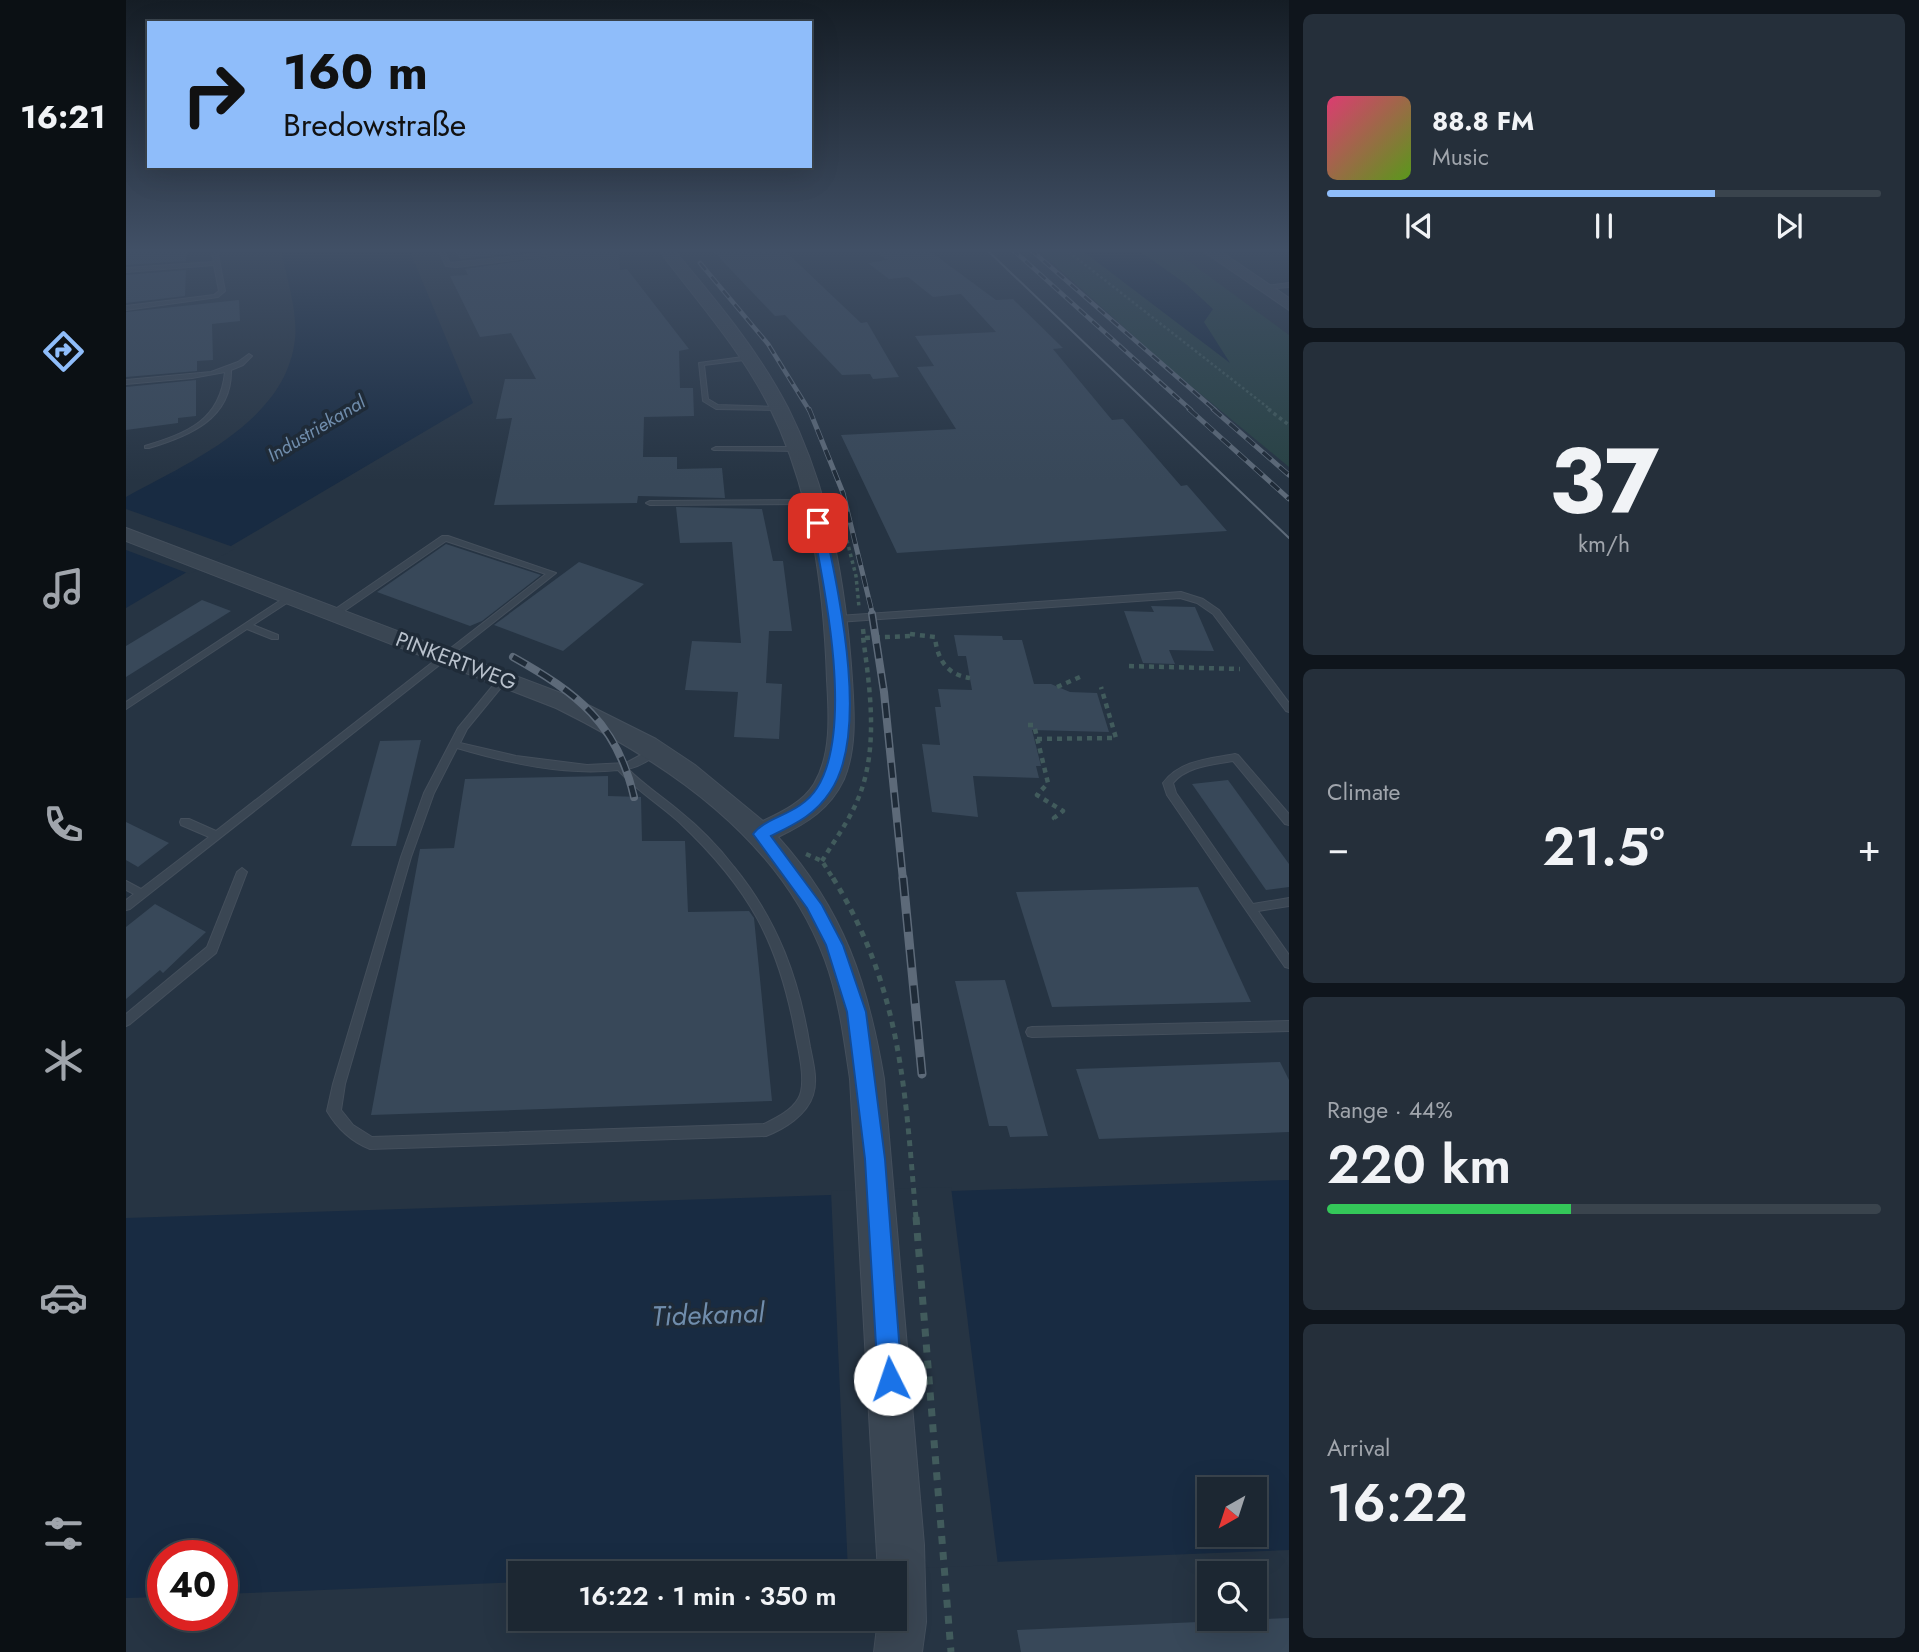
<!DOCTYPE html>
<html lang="en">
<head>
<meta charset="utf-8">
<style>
	body { margin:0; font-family:Jost,sans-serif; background:#252f3a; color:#f1f3f6; height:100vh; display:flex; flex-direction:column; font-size:26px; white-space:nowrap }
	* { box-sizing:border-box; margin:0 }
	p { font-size:23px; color:#a0a5ac }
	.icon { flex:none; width:38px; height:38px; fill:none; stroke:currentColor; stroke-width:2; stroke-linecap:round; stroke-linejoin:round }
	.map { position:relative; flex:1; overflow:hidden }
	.panel { display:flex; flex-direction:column; gap:14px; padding:14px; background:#0f151c; width:630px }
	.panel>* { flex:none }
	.guide { position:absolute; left:21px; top:21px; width:665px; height:147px; border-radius:0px; box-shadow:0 7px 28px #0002,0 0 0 2px #3a444d; background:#8fbdfa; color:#111; overflow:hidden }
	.needle { width:46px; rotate:219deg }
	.tools { position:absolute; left:1071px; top:1477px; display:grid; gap:14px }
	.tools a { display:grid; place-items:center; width:70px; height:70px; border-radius:0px; background:#1c2732; box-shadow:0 7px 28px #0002,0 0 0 2px #3a444d; font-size:35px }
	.speed { position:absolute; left:21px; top:1540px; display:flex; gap:14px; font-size:35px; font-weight:700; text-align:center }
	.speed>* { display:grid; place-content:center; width:91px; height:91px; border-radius:50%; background:#1c2732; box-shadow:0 7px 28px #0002,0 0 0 2px #3a444d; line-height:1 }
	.speed .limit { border:10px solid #d22; background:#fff; color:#111 }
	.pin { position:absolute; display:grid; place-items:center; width:60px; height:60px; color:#fff; margin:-30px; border-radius:14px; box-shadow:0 4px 10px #0006 }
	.me { position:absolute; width:77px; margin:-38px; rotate:356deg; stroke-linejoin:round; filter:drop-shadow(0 0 5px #0008) }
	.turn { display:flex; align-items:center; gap:24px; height:147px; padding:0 21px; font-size:32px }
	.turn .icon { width:91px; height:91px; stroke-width:2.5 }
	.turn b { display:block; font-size:49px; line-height:60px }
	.big { font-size:52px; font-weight:600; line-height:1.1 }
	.panel .widget { flex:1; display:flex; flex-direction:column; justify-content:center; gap:10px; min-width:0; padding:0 24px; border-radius:10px; background:#252f3a }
	.panel .dial { align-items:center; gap:0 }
	.dial b { font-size:91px; line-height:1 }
	.song { display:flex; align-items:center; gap:21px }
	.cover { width:84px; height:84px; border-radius:10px; background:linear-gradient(135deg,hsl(340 70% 55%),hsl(90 70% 35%)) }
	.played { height:7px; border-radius:4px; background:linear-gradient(90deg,#8fbdfa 70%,#3a444d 70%) }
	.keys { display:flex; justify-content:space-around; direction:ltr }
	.heat { display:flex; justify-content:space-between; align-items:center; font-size:38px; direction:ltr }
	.charge { height:10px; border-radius:5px; background:linear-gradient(90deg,#34c759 44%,#3a444d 0) }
	.trip { position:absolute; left:382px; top:1561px; width:399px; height:70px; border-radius:0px; background:#1c2732; box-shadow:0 7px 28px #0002,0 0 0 2px #3a444d; font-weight:600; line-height:70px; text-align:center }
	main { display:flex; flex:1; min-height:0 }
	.dock { display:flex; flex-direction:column; width:126px; justify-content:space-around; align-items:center; background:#0b1014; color:#a0a5ac }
	.dock .icon { width:49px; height:49px }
	.dock .current { color:#8fbdfa }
	.dock b { font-size:32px; color:#f1f3f6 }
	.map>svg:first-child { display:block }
	.green { fill:#284244 }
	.water { fill:#182b42; fill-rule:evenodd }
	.pier { fill:#263443 }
	.building { fill:#384859 }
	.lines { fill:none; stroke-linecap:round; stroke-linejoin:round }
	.service-casing { stroke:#444f5c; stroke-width:2 }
	.tertiary-casing { stroke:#444f5c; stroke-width:2 }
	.path-far4 { stroke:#415b5c; stroke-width:2.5; stroke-dasharray:2.5 2.5; stroke-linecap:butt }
	.path-far3 { stroke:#415b5c; stroke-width:3.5; stroke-dasharray:3.5 3.5; stroke-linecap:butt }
	.path-far2 { stroke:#415b5c; stroke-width:4.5; stroke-dasharray:5 5; stroke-linecap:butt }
	.path-far1 { stroke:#415b5c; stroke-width:5; stroke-dasharray:6 6; stroke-linecap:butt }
	.path { stroke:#415b5c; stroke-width:7; stroke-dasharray:8 8; stroke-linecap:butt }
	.service { fill:#3a4653; fill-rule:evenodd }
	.tertiary { fill:#3a4653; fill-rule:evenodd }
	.tram { stroke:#5d6a79; stroke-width:2 }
	.rail-far3-casing { stroke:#5d6a79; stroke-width:4.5 }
	.rail-far2-casing { stroke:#5d6a79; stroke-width:5 }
	.rail-far1-casing { stroke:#5d6a79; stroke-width:8 }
	.rail-casing { stroke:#5d6a79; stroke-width:9 }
	.rail-far3 { stroke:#1f2b38; stroke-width:2.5; stroke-dasharray:9; stroke-linecap:butt }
	.rail-far2 { stroke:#1f2b38; stroke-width:3.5; stroke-dasharray:11; stroke-linecap:butt }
	.rail-far1 { stroke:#1f2b38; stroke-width:5; stroke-dasharray:15; stroke-linecap:butt }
	.rail { stroke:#1f2b38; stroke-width:6; stroke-dasharray:18; stroke-linecap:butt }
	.route { fill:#1a73e8; stroke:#114b97; stroke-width:2 }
	.labels { text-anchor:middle; stroke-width:7; stroke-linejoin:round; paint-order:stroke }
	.far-water-label { font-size:19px; font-style:italic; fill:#708dac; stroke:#1f2b38 }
	.street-label { font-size:21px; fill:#b8c1cc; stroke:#1f2b38 }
	.near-water-label { font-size:28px; font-style:italic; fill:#708dac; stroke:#1f2b38 }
</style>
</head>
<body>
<main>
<nav class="dock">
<b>16:21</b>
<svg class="icon current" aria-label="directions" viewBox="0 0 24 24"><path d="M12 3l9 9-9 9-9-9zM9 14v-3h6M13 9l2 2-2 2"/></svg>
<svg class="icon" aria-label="music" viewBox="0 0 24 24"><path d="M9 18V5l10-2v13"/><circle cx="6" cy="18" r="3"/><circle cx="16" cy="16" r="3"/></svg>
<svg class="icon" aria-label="phone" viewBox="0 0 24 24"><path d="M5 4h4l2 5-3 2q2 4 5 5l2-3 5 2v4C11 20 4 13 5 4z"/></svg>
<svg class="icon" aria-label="climate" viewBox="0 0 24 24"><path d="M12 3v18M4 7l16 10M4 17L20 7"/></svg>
<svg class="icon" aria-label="car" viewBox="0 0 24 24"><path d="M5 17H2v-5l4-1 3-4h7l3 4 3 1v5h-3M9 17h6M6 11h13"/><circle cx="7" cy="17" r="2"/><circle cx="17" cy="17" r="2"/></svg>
<svg class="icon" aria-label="filters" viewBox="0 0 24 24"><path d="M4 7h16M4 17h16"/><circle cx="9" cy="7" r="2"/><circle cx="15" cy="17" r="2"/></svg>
</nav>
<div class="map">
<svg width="1163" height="1652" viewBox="0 0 1163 1652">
	<rect width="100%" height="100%" fill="#263443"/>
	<path class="green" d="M911,249h135l117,86v132l-121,-100z"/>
	<g class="water">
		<path d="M155,249h128l64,154 -347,205v-111c63,-35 160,-75 169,-158 3,-28 -9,-62 -14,-90z"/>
		<path d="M954,249h57l49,35 27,25 -9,13 26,41z"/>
		<path d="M1163,1180v370l-568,23h-201v9l-298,12v-38h-59v41l-37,1v-380zM1083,1489h46v46h-46z"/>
	</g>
	<g class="pier">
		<path d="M0,509l110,39 -46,26 -64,-24z"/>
		<path d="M825,1187l47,378 -150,6 -17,-380z"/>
	</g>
	<g class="building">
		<path d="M0,249h61l-1,12 -60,4z"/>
		<path d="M328,249h99l-93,10z"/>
		<path d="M478,249h15l1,21 7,-1 62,80 -10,2 1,37h13l1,28 -50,1 -1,40h34v12l45,-1 3,30 -87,-2 -1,7 -143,2 18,-87 -16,1 9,-40h31l-25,-46 -31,4 -30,-61 18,-1 -3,-6z"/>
		<path d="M585,249h72l78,74 6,-1 32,55 -26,2 -3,-5 -28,1 -57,-60 -10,1z"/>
		<path d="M747,249h54l69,51 17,-1 50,49 -10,1 59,71 11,-1 58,67 6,-1 40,46 -330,22 -56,-118 115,-6 -39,-62 17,-1 -19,-30 81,-4 -35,-38 -28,3 -25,-20 -19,2 -21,-16 19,-3z"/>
		<path d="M60,270l-1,26 -59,7v-28z"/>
		<path d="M113,300l1,21 -28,3 1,36 -16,1v10l-71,6v-65z"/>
		<path d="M70,380v36l-18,2v5l-52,7v-43z"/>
		<path d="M550,507l86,2 11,52h10l9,70h-23l-3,52 16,1 -3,55 -45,-2 4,-45 -53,-2 7,-49 49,2 -9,-101 -52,1z"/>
		<path d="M320,544l95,31 -59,46 -12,5 -93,-34z"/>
		<path d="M453,562l65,22 -81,67 -69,-26z"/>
		<path d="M76,600l29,11 -105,66v-31z"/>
		<path d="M1025,606l44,1 19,44 -45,-1 6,14 -32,-1 -19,-52 30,1z"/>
		<path d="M828,635l48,1 1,4h19l12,44h17l19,8 27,1 12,39 -77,-2 9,36h-5l3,12 -66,-2 5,41 -46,-5 -10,-68 18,1 -5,-38h6l-3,-18 34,1 -6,-34h-8z"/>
		<path d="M295,740l-25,106h-45l29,-105z"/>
		<path d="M482,776v20l33,1 1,44h43l3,71 61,-1 5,7 18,183 -401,14 49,-266 34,-1 11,-69z"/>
		<path d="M1102,780l61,84v23l-23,3 -74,-106z"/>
		<path d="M0,822l43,21 -31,24 -12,-7z"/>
		<path d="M1072,887l53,115 -199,5 -36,-115z"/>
		<path d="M29,904l51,28 -43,41 -3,-3 -34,29v-72z"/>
		<path d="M879,980l43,156 -38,1 -3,-11h-18l-34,-145z"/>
		<path d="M1154,1062l9,18v52l-190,7 -23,-70z"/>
		<path d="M1163,1618v34h-268l-4,-22z"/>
	</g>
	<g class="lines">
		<defs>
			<g id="service">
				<path d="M85,249h6l8,42 -7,6 -92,13v-4l88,-11 5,-4 -5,-26 -88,7v-4l88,-6z"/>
				<path d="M312,249h5l7,14 132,-14h20l-145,18 -11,-1z"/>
				<path d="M499,249h22l-2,2z"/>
				<path d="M1163,283v4l-26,2 -3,-2z"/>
				<path d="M123,354l3,2 -9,9 -12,5c1,49 -42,66 -82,78h-4v-2c42,-13 75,-25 80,-74l-33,6 -66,6v-4l85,-8 27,-10z"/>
				<path d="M624,356l3,2 -1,1 -48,6 4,34 10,6 61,2 3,2 -1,1 -65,-1 -13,-8 -4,-38z"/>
				<path d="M590,447h80l4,2 -4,2 -82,-1 -2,-1z"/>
				<path d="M688,500l4,2 -1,2 -167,1 -4,-2 4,-2z"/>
				<path d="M316,536h6l108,37 -426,336 -4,1v-10l8,-6 -8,-4v-9l15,8 68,-52 -28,-12 -1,-3 1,-3h8l27,12 330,-257 -100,-33 -109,75h-6v-4z"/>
				<path d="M1055,592l22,7 16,11 70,93v9l-3,-1 -73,-97 -16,-11 -17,-5 -342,24 -4,-3 4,-3z"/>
				<path d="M164,594l3,1v4l-40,26 25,10v4h-6l-25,-10 -121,80v-7z"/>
				<path d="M377,676l5,3 -41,50 -7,14 56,13 71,9 39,-2 26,-14h6l2,2c-9,9 -20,15 -32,18 15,15 33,27 50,41 20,16 40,36 56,57 44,54 65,112 76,180 3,15 8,33 3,48 -6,20 -29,34 -47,41l-396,13c-18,-7 -33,-21 -43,-38l6,-27 68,-227 23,-64 34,-65 42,-51zM331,748c51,15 108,28 161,22 18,20 41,34 61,52 70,66 100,120 117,215 3,15 11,49 2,62 -7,12 -22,19 -34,25l-392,13 -19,-12 -12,-15 4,-26 66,-227 23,-64z"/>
				<path d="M1109,754l3,1 51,59v11l-4,-1 -52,-63c-21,4 -46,5 -60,22l3,10 77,111 36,-6v8l-31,5 31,44v13l-4,-1 -118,-172 -4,-12c17,-23 46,-24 72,-29z"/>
				<path d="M116,868l5,4 -31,81 -86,71 -4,2v-12l81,-67 30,-75z"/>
				<path d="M1163,1021v10l-257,6 -4,-1 -2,-4 2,-4 4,-1z"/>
			</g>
			<g id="tertiary">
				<path d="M532,249h15c42,50 85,101 115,159 42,84 58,178 64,271 2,33 5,69 -8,100 -14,30 -37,44 -66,58 66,73 90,147 106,242l40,466 2,77 -4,30h-48l4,-33h16v-46h-16l-28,-494c-6,-40 -11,-81 -25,-119 -45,-122 -158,-197 -269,-252l-430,-167v-13l448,170 82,41 39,26 68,56c19,-9 40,-19 51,-37 18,-30 15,-71 13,-104 -3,-94 -16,-190 -58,-274 -30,-59 -72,-105 -111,-157z"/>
				<path d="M1074,249h17l72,49v12z"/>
			</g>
		</defs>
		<use href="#service" class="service-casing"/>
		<use href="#tertiary" class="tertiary-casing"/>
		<path class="path-far4" d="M939,249l206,161"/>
		<g class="path-far3">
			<path d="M1142,409l21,16"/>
			<path d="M714,513l16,63 3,31"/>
		</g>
		<g class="path-far2">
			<path d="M737,629l1,9 46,-2"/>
			<path d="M784,634l25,3c2,22 12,38 35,41"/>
			<path d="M1003,666l111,3"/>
			<path d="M931,687l23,-10"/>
			<path d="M902,725h6l14,58 -11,12 26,16 -9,7 4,3"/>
			<path d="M911,739l79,-1 -15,-51"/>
			<path d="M680,854l16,7 12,19"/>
			<path d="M696,861c12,-20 27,-40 36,-62 21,-50 12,-110 5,-162"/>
		</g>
		<path class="path-far1" d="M707,878c69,112 72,213 83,340"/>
		<path class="path" d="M790,1217l35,435"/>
		<use href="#service" class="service"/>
		<use href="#tertiary" class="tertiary"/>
		<path class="tram" d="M860,249l303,289"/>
		<defs>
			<g id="rail-far3">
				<path d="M886,249l179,161"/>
				<path d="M904,249l185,161"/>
				<path d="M574,263l68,81 41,66"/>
			</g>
			<g id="rail-far2">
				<path d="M683,409l34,84 30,123"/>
				<path d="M1063,409l100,90"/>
				<path d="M1087,409l76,66"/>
			</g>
			<g id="rail-far1">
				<path d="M746,614l12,78 19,188"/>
				<path d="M387,657c64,36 104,66 121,140"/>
			</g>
			<path id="rail" d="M777,878l19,196"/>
		</defs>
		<use href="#rail-far3" class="rail-far3-casing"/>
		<use href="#rail-far2" class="rail-far2-casing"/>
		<use href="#rail-far1" class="rail-far1-casing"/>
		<use href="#rail" class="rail-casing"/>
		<use href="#rail-far3" class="rail-far3"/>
		<use href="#rail-far2" class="rail-far2"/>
		<use href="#rail-far1" class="rail-far1"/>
		<use href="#rail" class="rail"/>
	</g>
	<linearGradient id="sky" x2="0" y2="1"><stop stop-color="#151d25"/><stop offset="0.52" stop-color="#415066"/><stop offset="1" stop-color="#415066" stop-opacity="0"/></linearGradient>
	<rect width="1163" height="481" fill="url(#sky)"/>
	<path class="route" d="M692,519l6,4c14,67 47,210 6,269 -15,23 -35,32 -59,44l51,69 21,40 23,67 19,147 17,220 -4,9 -8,3 -8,-3 -4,-9 -13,-220 -18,-147 -21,-67 -19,-37 -54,-74c13,-18 47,-19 64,-46 37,-58 8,-200 -5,-265z"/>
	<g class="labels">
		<g class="far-water-label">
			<text transform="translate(190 428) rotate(-31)" y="7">Industriekanal</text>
		</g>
		<g class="street-label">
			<text transform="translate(330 661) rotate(21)" y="7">PINKERTWEG</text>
		</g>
		<g class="near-water-label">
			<text transform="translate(582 1314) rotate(-2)" y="10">Tidekanal</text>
		</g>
	</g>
</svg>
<div class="tools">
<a><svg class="needle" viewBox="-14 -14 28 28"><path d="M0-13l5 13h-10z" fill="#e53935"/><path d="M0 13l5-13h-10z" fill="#a0a5ac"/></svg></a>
<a><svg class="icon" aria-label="search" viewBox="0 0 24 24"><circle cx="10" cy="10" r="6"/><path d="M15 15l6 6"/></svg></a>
</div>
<div class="speed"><div class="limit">40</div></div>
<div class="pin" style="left:692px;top:523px;background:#d93025"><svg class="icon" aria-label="arrive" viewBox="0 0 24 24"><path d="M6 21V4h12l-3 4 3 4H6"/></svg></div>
<svg class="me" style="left:764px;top:1379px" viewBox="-20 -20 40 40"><circle r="19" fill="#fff"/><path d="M0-13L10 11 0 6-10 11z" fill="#1a73e8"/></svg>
<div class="trip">16:22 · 1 min · 350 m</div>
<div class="guide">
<div class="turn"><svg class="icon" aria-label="right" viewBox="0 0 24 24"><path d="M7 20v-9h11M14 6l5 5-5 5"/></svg><div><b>160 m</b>Bredowstraße</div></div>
</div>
</div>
<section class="panel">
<div class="widget">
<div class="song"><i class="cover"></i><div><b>88.8 FM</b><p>Music</p></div></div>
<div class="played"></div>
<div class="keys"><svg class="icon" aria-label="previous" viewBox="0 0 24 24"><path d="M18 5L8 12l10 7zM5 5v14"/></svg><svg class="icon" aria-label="pause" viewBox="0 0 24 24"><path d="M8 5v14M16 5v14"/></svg><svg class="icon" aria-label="next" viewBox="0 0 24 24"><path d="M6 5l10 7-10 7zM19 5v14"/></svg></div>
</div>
<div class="widget dial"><b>37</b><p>km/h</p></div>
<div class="widget"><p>Climate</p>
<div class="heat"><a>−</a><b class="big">21.5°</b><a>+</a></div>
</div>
<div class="widget"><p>Range · 44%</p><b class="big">220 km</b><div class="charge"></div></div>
<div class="widget"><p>Arrival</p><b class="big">16:22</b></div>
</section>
</main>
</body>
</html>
